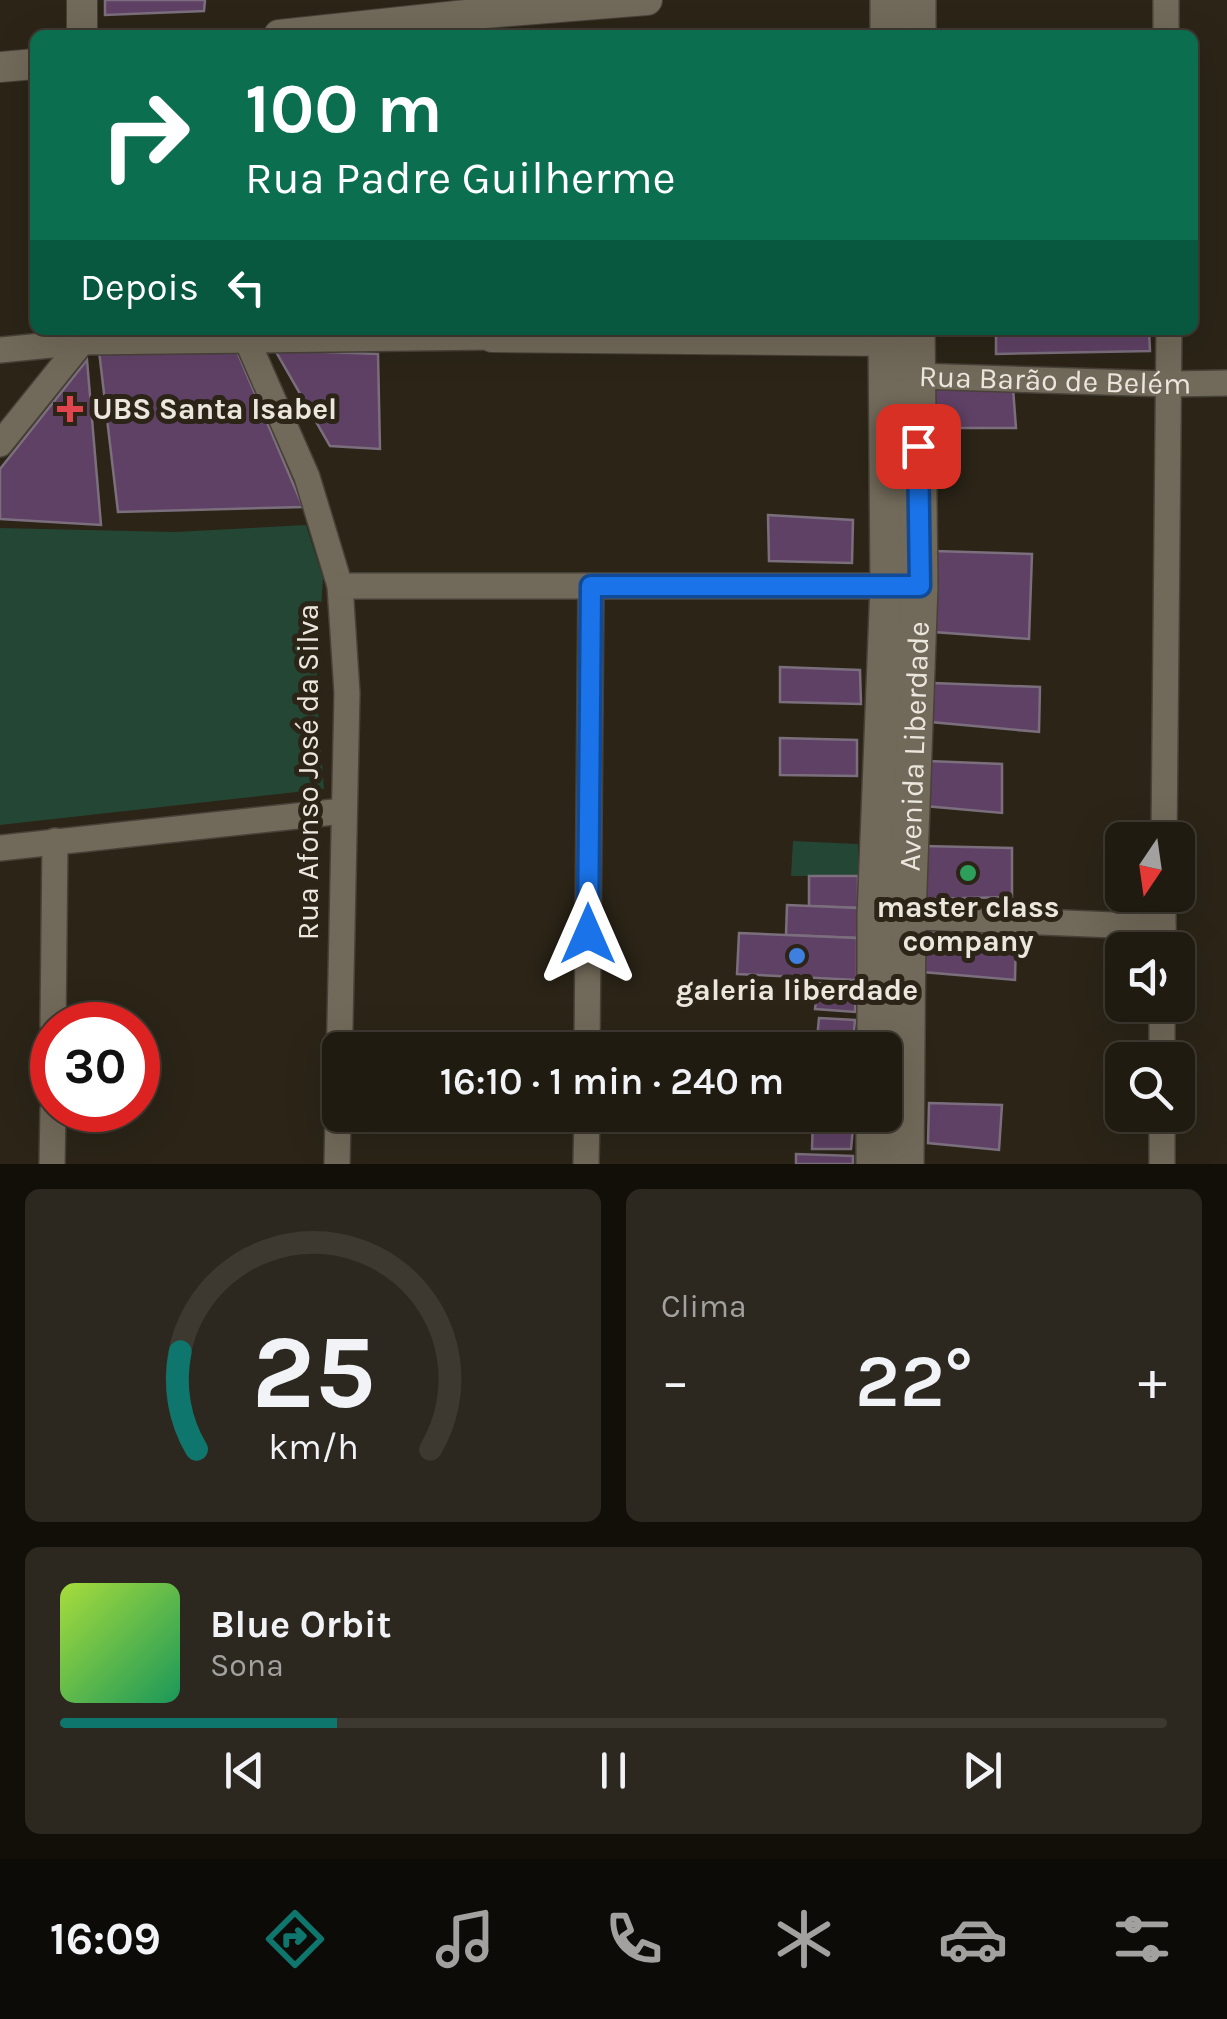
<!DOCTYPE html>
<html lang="pt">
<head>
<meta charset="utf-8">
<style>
	body { margin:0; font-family:Karla,sans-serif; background:#2d281f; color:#f1f3f6; height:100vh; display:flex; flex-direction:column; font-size:38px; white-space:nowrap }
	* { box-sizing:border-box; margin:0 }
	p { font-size:32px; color:#a2a19f }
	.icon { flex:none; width:55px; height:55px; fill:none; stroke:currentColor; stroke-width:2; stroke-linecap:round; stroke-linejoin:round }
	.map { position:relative; height:1164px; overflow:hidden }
	.side { display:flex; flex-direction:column; gap:25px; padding:25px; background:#120f09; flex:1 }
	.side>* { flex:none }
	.banner { position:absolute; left:30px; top:30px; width:1168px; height:305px; border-radius:15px; box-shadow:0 10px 40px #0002,0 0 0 2px #3d3931; background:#0b6e4f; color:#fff; overflow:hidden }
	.needle { width:65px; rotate:193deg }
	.controls { position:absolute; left:1105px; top:822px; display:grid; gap:20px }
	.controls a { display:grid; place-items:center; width:90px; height:90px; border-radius:15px; background:#201b11; box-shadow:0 10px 40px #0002,0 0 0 2px #3d3931; font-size:50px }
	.speed { position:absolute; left:30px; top:1002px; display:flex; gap:20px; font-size:50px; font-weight:700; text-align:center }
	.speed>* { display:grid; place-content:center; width:130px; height:130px; border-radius:50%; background:#201b11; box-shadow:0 10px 40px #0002,0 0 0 2px #3d3931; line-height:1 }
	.speed .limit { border:15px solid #d22; background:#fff; color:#111 }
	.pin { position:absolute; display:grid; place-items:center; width:85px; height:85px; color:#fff; margin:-42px; border-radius:20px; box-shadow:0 5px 15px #0006 }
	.me { position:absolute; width:110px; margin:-55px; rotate:0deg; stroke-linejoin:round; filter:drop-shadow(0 0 8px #0008) }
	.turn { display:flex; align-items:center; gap:35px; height:210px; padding:0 50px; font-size:45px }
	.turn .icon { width:130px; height:130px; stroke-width:2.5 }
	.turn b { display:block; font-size:70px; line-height:85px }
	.then { display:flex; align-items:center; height:95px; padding:0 50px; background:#0003; gap:20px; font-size:38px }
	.big { font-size:75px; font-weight:600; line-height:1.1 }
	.side .tile { flex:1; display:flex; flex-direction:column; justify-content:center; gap:15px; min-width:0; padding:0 35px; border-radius:15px; background:#2d281f }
	.side .dial { align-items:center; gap:0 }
	.dial svg { height:260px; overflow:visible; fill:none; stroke:#3d3931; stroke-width:7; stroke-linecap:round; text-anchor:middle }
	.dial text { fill:#f1f3f6; stroke:none }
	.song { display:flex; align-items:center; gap:30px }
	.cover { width:120px; height:120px; border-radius:15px; background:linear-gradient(135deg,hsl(80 70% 55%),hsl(150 70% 35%)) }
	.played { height:10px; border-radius:5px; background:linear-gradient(90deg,#0f766e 25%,#3d3931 25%) }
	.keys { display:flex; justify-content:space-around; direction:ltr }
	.heat { display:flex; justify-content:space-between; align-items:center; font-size:55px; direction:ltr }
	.side .tiles { flex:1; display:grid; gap:25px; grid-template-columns:1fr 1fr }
	.tile:last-child { grid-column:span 2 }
	.trip { position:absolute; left:322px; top:1032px; width:580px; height:100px; border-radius:15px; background:#201b11; box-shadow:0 10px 40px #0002,0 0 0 2px #3d3931; font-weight:600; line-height:100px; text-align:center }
	.dock { display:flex; height:160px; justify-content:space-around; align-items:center; background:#0d0b07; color:#a2a19f }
	.dock .icon { width:70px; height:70px }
	.dock .current { color:#0f766e }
	.dock b { font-size:45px; color:#f1f3f6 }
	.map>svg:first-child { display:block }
	.green { fill:#244635 }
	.building { fill:#5f4165; stroke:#7b6f7d; stroke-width:2.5 }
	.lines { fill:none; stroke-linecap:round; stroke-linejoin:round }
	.minor-casing { stroke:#474138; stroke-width:28 }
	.tertiary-casing { stroke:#474138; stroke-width:32 }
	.secondary-casing { stroke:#474138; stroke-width:38 }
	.minor { stroke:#716959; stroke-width:25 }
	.tertiary { stroke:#716959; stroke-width:30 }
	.secondary { stroke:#716959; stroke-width:35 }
	.route-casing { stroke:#114b97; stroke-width:25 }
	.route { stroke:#1a73e8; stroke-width:18 }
	.health-dot { fill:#e0444e; stroke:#2b2417; stroke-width:4 }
	.leisure-dot { fill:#2e9e5b; stroke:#2b2417; stroke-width:4 }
	.shop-dot { fill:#3f7fe0; stroke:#2b2417; stroke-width:4 }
	.labels { text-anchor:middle; stroke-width:10; stroke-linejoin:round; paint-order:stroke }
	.street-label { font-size:30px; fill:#ebe7de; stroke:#2b2417 }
	.poi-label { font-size:30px; font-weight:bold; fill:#ebe7de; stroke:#2b2417 }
</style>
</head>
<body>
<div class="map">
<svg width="1227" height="1164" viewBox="0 0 1227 1164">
	<rect width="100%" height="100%" fill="#2b2417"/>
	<g class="green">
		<path d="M306,525l17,53 -7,109 8,102 -324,36v-297l175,4z"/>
		<path d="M793,841l65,3v32h-67z"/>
	</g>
	<g class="building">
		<path d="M105,0h100l-1,11 -99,4z"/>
		<path d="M996,330h153l1,21 -154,3z"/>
		<path d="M236,349l67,158 -185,5 -19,-161z"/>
		<path d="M275,350l103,4 2,95 -50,-3z"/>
		<path d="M87,360l14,165 -101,-6v-50z"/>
		<path d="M934,387l79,1 3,40h-84z"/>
		<path d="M768,515l85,5 -1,43 -83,-2z"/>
		<path d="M934,551l98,3 -3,85 -95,-7z"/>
		<path d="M780,667l80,3 1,34 -81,-2z"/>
		<path d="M933,683l107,4 -1,45 -108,-10z"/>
		<path d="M780,738l77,2v36l-77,-1z"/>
		<path d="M928,761l74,3v49l-77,-7z"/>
		<path d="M923,846l89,2v49l-87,2z"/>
		<path d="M809,876h49v32l-49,-2z"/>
		<path d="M787,905l71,3 -1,30 -71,-3z"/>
		<path d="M925,932l91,3 -1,45 -92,-8z"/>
		<path d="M739,933l118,5v42l-120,-6z"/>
		<path d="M818,983l38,3 -1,26 -40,-3z"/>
		<path d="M819,1018l36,2 -2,22 -36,-3z"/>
		<path d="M929,1103l73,2 -3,45 -71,-7z"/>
		<path d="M774,1115h81l-1,3z"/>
		<path d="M813,1117l41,1 -3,31h-39z"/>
		<path d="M796,1154l57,2v8h-57z"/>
	</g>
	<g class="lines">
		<defs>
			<g id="minor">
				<path d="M1166,0v35"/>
				<path d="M246,338l61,139 33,109 7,107 -10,471"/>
				<path d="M0,350l82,-8 410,-5"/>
				<path id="s1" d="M917,376l252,8 58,-1"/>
				<path d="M0,444l82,-102v-10"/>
				<path d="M340,586h565"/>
				<path d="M1164,840l5,-510"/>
				<path d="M0,848l343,-37"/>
				<path d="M893,916l270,11"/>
				<path d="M1163,950v-55"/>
				<path d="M53,1025l2,-184"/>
				<path d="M587,1050l4,-464"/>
				<path d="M1162,1060v-55"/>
				<path d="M52,1164l1,-54"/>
				<path d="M586,1164l1,-49"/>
				<path d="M1162,1164v-49"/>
			</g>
			<g id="tertiary">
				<path d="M82,35v-35"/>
				<path d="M279,35l205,-22 163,-13"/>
				<path d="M0,67l35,-3"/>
				<path d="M492,330v7l394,4 12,17"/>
			</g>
			<g id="secondary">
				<path d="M918,0v35"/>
				<path d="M888,35v-35"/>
				<path d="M875,1050v-134l13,-331 -2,-255"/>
				<path d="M874,1164v-49"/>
				<path id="s2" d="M906,1164l2,-248 12,-330 -3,-256"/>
			</g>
		</defs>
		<use href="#minor" class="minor-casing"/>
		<use href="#tertiary" class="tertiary-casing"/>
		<use href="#secondary" class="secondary-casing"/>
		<use href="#minor" class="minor"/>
		<use href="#tertiary" class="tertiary"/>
		<use href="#secondary" class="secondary"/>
	</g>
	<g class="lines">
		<defs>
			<path id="route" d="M588,934l3,-348h329l-2,-140"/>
		</defs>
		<use href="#route" class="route-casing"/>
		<use href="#route" class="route"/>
	</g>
	<path class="health-dot" d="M65 394h10v10h10v10h-10v10h-10v-10h-10v-10h10z"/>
	<circle class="leisure-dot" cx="968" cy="873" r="10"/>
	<circle class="shop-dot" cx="797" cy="956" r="10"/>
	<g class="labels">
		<g class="street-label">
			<text dy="10" stroke="none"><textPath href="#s1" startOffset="138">Rua Barão de Belém</textPath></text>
			<text dy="10" stroke="none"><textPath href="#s2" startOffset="418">Avenida Liberdade</textPath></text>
			<text transform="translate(308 772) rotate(-90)" y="10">Rua Afonso José da Silva</text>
		</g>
		<g class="poi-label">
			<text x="92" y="419" text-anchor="start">UBS Santa Isabel</text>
			<text x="968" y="917">master class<tspan x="968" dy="34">company</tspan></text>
			<text x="797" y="1000">galeria liberdade</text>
		</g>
	</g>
</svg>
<div class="controls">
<a><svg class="needle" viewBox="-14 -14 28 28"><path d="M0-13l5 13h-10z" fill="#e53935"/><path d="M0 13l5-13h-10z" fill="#a2a19f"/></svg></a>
<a><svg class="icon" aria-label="sound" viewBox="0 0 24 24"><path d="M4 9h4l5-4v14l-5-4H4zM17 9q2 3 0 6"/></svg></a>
<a><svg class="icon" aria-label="search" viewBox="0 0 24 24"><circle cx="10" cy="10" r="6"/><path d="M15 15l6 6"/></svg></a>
</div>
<div class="speed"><div class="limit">30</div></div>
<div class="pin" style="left:918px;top:446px;background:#d93025"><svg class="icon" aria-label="arrive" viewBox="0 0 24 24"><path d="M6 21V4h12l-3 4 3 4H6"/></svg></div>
<svg class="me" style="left:588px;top:934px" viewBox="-20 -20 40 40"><path d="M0-17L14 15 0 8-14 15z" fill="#1a73e8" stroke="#fff" stroke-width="4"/></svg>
<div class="trip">16:10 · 1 min · 240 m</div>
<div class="banner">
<div class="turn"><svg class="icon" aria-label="right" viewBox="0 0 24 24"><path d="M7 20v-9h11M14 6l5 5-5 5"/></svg><div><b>100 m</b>Rua Padre Guilherme</div></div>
<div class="then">Depois<svg class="icon" aria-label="left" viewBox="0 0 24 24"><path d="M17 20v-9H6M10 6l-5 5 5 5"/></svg></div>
</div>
</div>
<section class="side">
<div class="tiles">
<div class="tile dial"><svg viewBox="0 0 100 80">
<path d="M14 69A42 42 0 1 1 86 69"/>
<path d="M14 69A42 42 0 0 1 9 39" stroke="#0f766e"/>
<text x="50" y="56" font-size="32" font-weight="700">25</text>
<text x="50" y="72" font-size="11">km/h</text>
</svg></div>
<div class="tile"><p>Clima</p>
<div class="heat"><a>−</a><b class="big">22°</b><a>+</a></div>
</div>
<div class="tile">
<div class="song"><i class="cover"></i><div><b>Blue Orbit</b><p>Sona</p></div></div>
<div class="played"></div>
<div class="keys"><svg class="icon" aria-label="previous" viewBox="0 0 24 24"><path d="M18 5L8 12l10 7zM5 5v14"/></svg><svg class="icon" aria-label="pause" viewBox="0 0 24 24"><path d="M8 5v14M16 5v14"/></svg><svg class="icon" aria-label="next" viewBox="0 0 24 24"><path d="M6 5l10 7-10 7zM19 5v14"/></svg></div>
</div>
</div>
</section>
<nav class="dock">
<b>16:09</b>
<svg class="icon current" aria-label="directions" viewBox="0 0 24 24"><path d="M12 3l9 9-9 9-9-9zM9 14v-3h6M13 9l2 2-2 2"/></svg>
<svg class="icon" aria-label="music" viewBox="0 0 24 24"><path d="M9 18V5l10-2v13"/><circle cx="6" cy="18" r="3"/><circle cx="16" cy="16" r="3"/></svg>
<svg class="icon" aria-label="phone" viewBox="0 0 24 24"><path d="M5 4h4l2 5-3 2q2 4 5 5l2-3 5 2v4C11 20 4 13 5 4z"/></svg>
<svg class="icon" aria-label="climate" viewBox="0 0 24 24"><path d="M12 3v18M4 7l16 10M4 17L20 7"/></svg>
<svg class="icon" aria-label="car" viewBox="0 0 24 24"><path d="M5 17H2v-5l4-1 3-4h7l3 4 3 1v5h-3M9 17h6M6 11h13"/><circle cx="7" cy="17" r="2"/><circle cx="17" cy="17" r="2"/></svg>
<svg class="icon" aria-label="filters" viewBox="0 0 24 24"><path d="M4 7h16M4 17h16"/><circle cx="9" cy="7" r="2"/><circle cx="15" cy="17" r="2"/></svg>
</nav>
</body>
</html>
